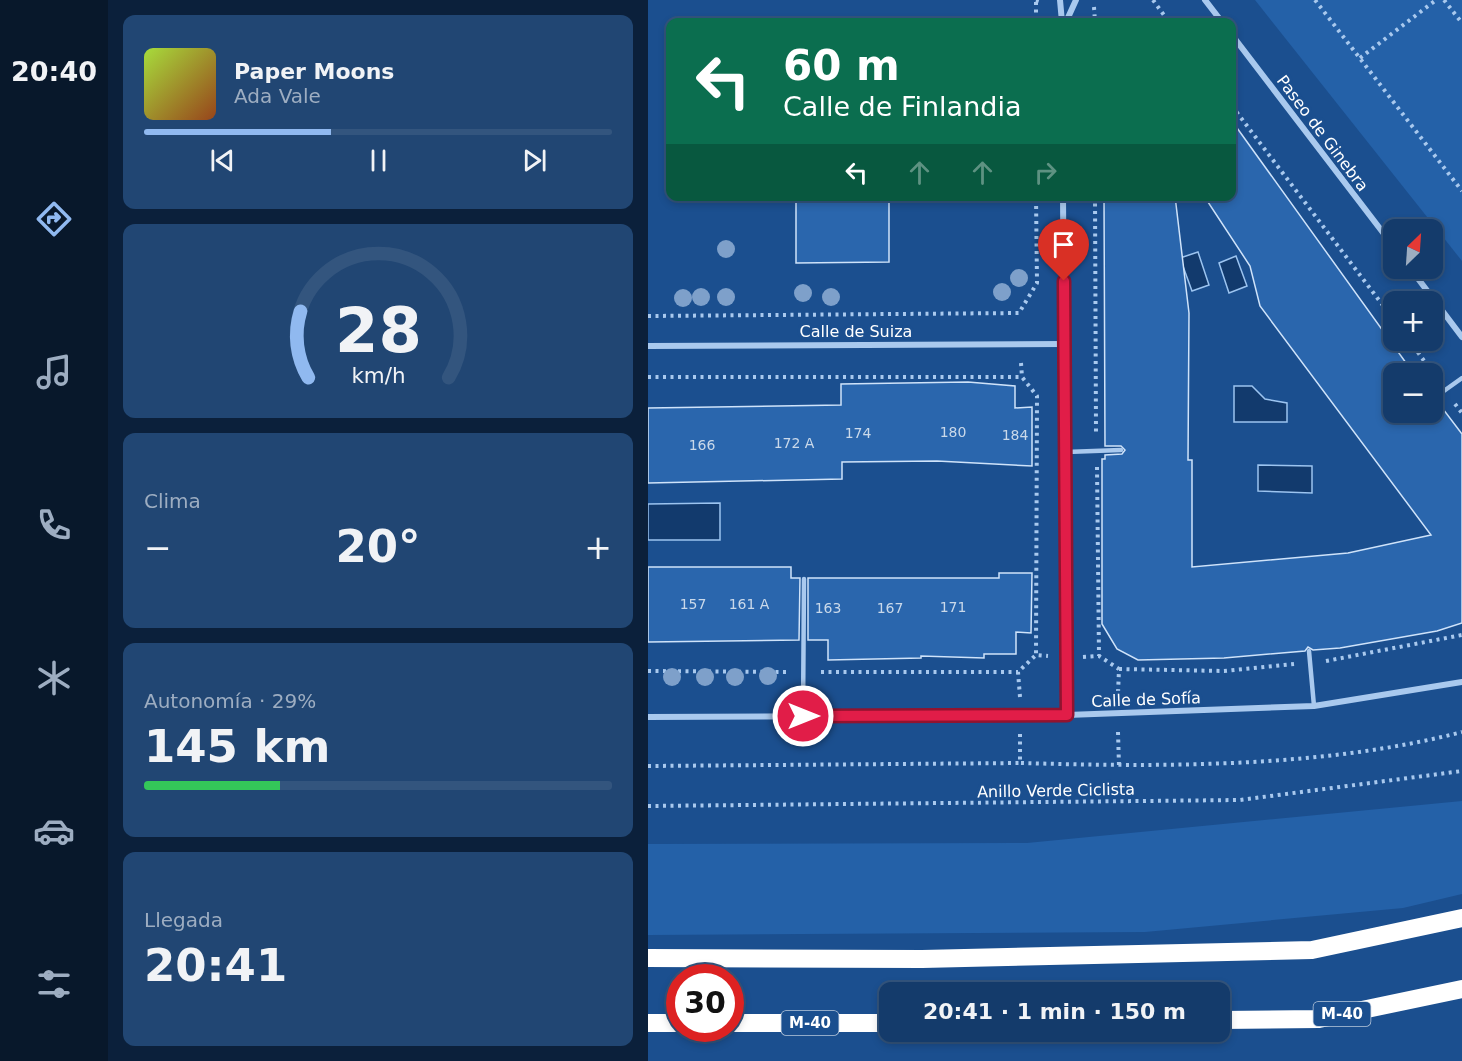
<!DOCTYPE html>
<html lang="es">
<head>
<meta charset="utf-8">
<style>
	body { margin:0; font-family:"DejaVu Sans",sans-serif; background:#214673; color:#f1f3f6; height:100vh; display:flex; flex-direction:column; font-size:22px; white-space:nowrap }
	* { box-sizing:border-box; margin:0 }
	p { font-size:20px; color:#9dadc1 }
	.icon { flex:none; width:33px; height:33px; fill:none; stroke:currentColor; stroke-width:2; stroke-linecap:round; stroke-linejoin:round }
	.map { position:relative; flex:1; overflow:hidden }
	.details { display:flex; flex-direction:column; gap:15px; padding:15px; background:#0b203b; width:540px }
	.details>* { flex:none }
	.top-card { position:absolute; left:18px; top:18px; width:570px; height:183px; border-radius:12px; box-shadow:0 3px 9px #0003,0 0 0 2px #33557e; background:#0b6e4f; color:#fff; overflow:hidden }
	.needle { width:39px; rotate:25deg }
	.tools { position:absolute; left:735px; top:219px; display:grid; gap:12px }
	.tools a { display:grid; place-items:center; width:60px; height:60px; border-radius:12px; background:#143b6b; box-shadow:0 3px 9px #0003,0 0 0 2px #33557e; font-size:30px }
	.speed { position:absolute; left:18px; top:964px; display:flex; gap:12px; font-size:30px; font-weight:700; text-align:center }
	.speed>* { display:grid; place-content:center; width:78px; height:78px; border-radius:50%; background:#143b6b; box-shadow:0 3px 9px #0003,0 0 0 2px #33557e; line-height:1 }
	.speed .limit { border:9px solid #d22; background:#fff; color:#111 }
	.pin { position:absolute; display:grid; place-items:center; width:51px; height:51px; color:#fff; margin:-62px -26px; border-radius:50% 50% 50% 0; rotate:-45deg; box-shadow:0 0 6px #0007 }
	.pin .icon { rotate:45deg }
	.me { position:absolute; width:66px; margin:-33px; rotate:90deg; stroke-linejoin:round; filter:drop-shadow(0 0 4px #0008) }
	.turn { display:flex; align-items:center; gap:21px; height:126px; padding:0 18px; font-size:27px }
	.turn .icon { width:78px; height:78px; stroke-width:2.5 }
	.turn b { display:block; font-size:42px; line-height:51px }
	.lanes { display:flex; align-items:center; height:57px; padding:0 18px; background:#0003; justify-content:center; gap:30px; direction:ltr }
	.lanes .off { opacity:.35 }
	.big { font-size:45px; font-weight:800; line-height:1.1 }
	.details .card { flex:1; display:flex; flex-direction:column; justify-content:center; gap:9px; min-width:0; padding:0 21px; border-radius:12px; background:#214673 }
	.details .dial { align-items:center; gap:0 }
	.dial svg { height:156px; overflow:visible; fill:none; stroke:#33557e; stroke-width:7; stroke-linecap:round; text-anchor:middle }
	.dial text { fill:#f1f3f6; stroke:none }
	.song { display:flex; align-items:center; gap:18px }
	.cover { width:72px; height:72px; border-radius:9px; background:linear-gradient(135deg,hsl(80 70% 55%),hsl(20 70% 35%)) }
	.played { height:6px; border-radius:3px; background:linear-gradient(90deg,#90b9f0 40%,#33557e 40%) }
	.keys { display:flex; justify-content:space-around; direction:ltr }
	.heat { display:flex; justify-content:space-between; align-items:center; font-size:33px; direction:ltr }
	.charge { height:9px; border-radius:4px; background:linear-gradient(90deg,#34c759 29%,#33557e 0) }
	.trip { position:absolute; left:231px; top:982px; width:351px; height:60px; border-radius:12px; background:#143b6b; box-shadow:0 3px 9px #0003,0 0 0 2px #33557e; font-weight:800; line-height:60px; text-align:center }
	main { display:flex; flex:1; min-height:0 }
	.tabs { display:flex; flex-direction:column; width:108px; justify-content:space-around; align-items:center; background:#08182b; color:#9dadc1 }
	.tabs .icon { width:42px; height:42px }
	.tabs .active { color:#90b9f0 }
	.tabs b { font-size:27px; color:#f1f3f6 }
	.map>svg:first-child { display:block }
	.green { fill:#2461a8 }
	.water { fill:#123a6d; stroke:#9cc4f0; stroke-width:1.5 }
	.building { fill:#2a66ad; stroke:#cfe3fa; stroke-width:1.5 }
	.lines { fill:none; stroke-linecap:round; stroke-linejoin:round }
	.path { stroke:#a9c9ee; stroke-width:4; stroke-dasharray:3 4.5; stroke-linecap:butt }
	.lane { stroke:#a9c9ee; stroke-width:4.5 }
	.street { stroke:#a9c9ee; stroke-width:6 }
	.highway { stroke:#fff; stroke-width:18 }
	.tree { fill:#7ea0ca }
	.route-casing { stroke:#92132f; stroke-width:15 }
	.route { stroke:#e11d48; stroke-width:10 }
	.labels { text-anchor:middle; stroke-width:6; stroke-linejoin:round; paint-order:stroke }
	.number-label { font-size:14px; fill:#cad9ea }
	.shield { fill:#1b4f8f; stroke:#bbcadd; stroke-width:1.5 }
	.shield-label { font-size:15px; font-weight:bold; fill:#fff }
	.street-label { font-size:16px; fill:#fff; stroke:#1b4f8f }
</style>
</head>
<body>
<main>
<nav class="tabs">
<b>20:40</b>
<svg class="icon active" aria-label="directions" viewBox="0 0 24 24"><path d="M12 3l9 9-9 9-9-9zM9 14v-3h6M13 9l2 2-2 2"/></svg>
<svg class="icon" aria-label="music" viewBox="0 0 24 24"><path d="M9 18V5l10-2v13"/><circle cx="6" cy="18" r="3"/><circle cx="16" cy="16" r="3"/></svg>
<svg class="icon" aria-label="phone" viewBox="0 0 24 24"><path d="M5 4h4l2 5-3 2q2 4 5 5l2-3 5 2v4C11 20 4 13 5 4z"/></svg>
<svg class="icon" aria-label="climate" viewBox="0 0 24 24"><path d="M12 3v18M4 7l16 10M4 17L20 7"/></svg>
<svg class="icon" aria-label="car" viewBox="0 0 24 24"><path d="M5 17H2v-5l4-1 3-4h7l3 4 3 1v5h-3M9 17h6M6 11h13"/><circle cx="7" cy="17" r="2"/><circle cx="17" cy="17" r="2"/></svg>
<svg class="icon" aria-label="filters" viewBox="0 0 24 24"><path d="M4 7h16M4 17h16"/><circle cx="9" cy="7" r="2"/><circle cx="15" cy="17" r="2"/></svg>
</nav>
<section class="details">
<div class="card">
<div class="song"><i class="cover"></i><div><b>Paper Moons</b><p>Ada Vale</p></div></div>
<div class="played"></div>
<div class="keys"><svg class="icon" aria-label="previous" viewBox="0 0 24 24"><path d="M18 5L8 12l10 7zM5 5v14"/></svg><svg class="icon" aria-label="pause" viewBox="0 0 24 24"><path d="M8 5v14M16 5v14"/></svg><svg class="icon" aria-label="next" viewBox="0 0 24 24"><path d="M6 5l10 7-10 7zM19 5v14"/></svg></div>
</div>
<div class="card dial"><svg viewBox="0 0 100 80">
<path d="M14 69A42 42 0 1 1 86 69"/>
<path d="M14 69A42 42 0 0 1 10 35" stroke="#90b9f0"/>
<text x="50" y="56" font-size="32" font-weight="700">28</text>
<text x="50" y="72" font-size="11">km/h</text>
</svg></div>
<div class="card"><p>Clima</p>
<div class="heat"><a>−</a><b class="big">20°</b><a>+</a></div>
</div>
<div class="card"><p>Autonomía · 29%</p><b class="big">145 km</b><div class="charge"></div></div>
<div class="card"><p>Llegada</p><b class="big">20:41</b></div>
</section>
<div class="map">
<svg width="814" height="1061" viewBox="0 0 814 1061">
	<rect width="100%" height="100%" fill="#1b4f8f"/>
	<g class="green">
		<path d="M607,0h207v261z"/>
		<path d="M814,801v93l-59,14 -258,24 -497,3v-91l379,-1z"/>
	</g>
	<g class="water">
		<path d="M550,252l11,33 -17,6 -12,-33z"/>
		<path d="M588,256l11,30 -18,7 -10,-30z"/>
		<path d="M586,386h18l13,13 22,4v19h-53z"/>
		<path d="M610,465l54,1v27l-54,-2z"/>
		<path d="M72,503v37h-72v-36z"/>
	</g>
	<g class="building">
		<path d="M584,121l182,253h-20v38h38v-10l5,-1 25,33v189l-25,8 -97,17 -27,2 -5,-3 -3,4 -81,7 -86,2 -21,-11 -15,-25v-165h3v-4l17,-1 3,-4 -4,-4h-16l-1,-250h71l14,117 -1,147h4v107l156,-14 83,-18 -171,-229 -10,-40 -46,-70h28z"/>
		<path d="M148,196h93v66l-93,1z"/>
		<path d="M320,382l47,4v22l17,-1v59l-95,-5 -95,1v17l-194,4v-75l193,-3v-21z"/>
		<path d="M0,567h143v11h9l-1,62 -151,2z"/>
		<path d="M351,573h33l-1,60 -15,-1v22h-32v4l-63,-2v2l-93,2v-20h-20v-62h191z"/>
	</g>
	<g class="lines">
		<g class="path">
			<path d="M388,0l7,2"/>
			<path d="M505,0l16,22"/>
			<path d="M667,0l147,191"/>
			<path d="M796,0l18,23"/>
			<path d="M388,2v20"/>
			<path d="M446,7l1,15"/>
			<path d="M712,58l76,-58"/>
			<path d="M584,106l162,214"/>
			<path d="M447,196l1,237"/>
			<path d="M0,316l371,-3 18,-30 -1,-87"/>
			<path d="M761,340l26,36"/>
			<path d="M373,363l1,14"/>
			<path d="M0,377h374l15,19 -1,259"/>
			<path d="M807,404l7,9"/>
			<path d="M449,467l2,189"/>
			<path d="M435,657l16,-1 20,13 -1,25"/>
			<path d="M678,661l136,-26"/>
			<path d="M471,669l105,2 70,-7"/>
			<path d="M0,671l139,1"/>
			<path d="M173,672h197"/>
			<path d="M372,697l-2,-25 18,-17 12,1"/>
			<path d="M470,732l1,34"/>
			<path d="M372,734v29c143,4 303,5 442,-31"/>
			<path d="M0,766l372,-3"/>
			<path d="M0,806l592,-6 222,-29"/>
		</g>
		<g class="lane">
			<path d="M786,398l28,-20"/>
			<path d="M418,452l55,-2"/>
			<path d="M661,651l5,55"/>
			<path d="M155,716l1,-137"/>
		</g>
		<g class="street">
			<path d="M412,0l2,22"/>
			<path d="M557,0l17,22"/>
			<path d="M418,22l10,-22"/>
			<path d="M584,35l162,212"/>
			<path d="M415,196l4,519"/>
			<path d="M762,268l52,69"/>
			<path d="M0,346l416,-2"/>
			<path d="M0,717l419,-2 247,-9 148,-24"/>
		</g>
		<g class="highway">
			<path d="M0,958l274,1 390,-9 150,-32"/>
			<path d="M572,1020l99,-1 143,-30"/>
			<path d="M0,1023h32"/>
			<path d="M82,1023h160"/>
		</g>
	</g>
	<g class="tree">
		<circle cx="78" cy="249" r="9"/>
		<circle cx="371" cy="278" r="9"/>
		<circle cx="354" cy="292" r="9"/>
		<circle cx="155" cy="293" r="9"/>
		<circle cx="53" cy="297" r="9"/>
		<circle cx="78" cy="297" r="9"/>
		<circle cx="183" cy="297" r="9"/>
		<circle cx="35" cy="298" r="9"/>
		<circle cx="120" cy="676" r="9"/>
		<circle cx="24" cy="677" r="9"/>
		<circle cx="57" cy="677" r="9"/>
		<circle cx="87" cy="677" r="9"/>
	</g>
	<g class="lines">
		<defs>
			<path id="route" d="M155,716l264,-1 -3,-434"/>
		</defs>
		<use href="#route" class="route-casing"/>
		<use href="#route" class="route"/>
	</g>
	<g class="labels">
		<g class="number-label">
			<text x="305" y="437">180</text>
			<text x="210" y="438">174</text>
			<text x="367" y="440">184</text>
			<text x="146" y="448">172 A</text>
			<text x="54" y="450">166</text>
			<text x="45" y="609">157</text>
			<text x="101" y="609">161 A</text>
			<text x="305" y="612">171</text>
			<text x="180" y="613">163</text>
			<text x="242" y="613">167</text>
		</g>
		<g class="shield">
			<rect x="665.5" y="1002" width="57" height="24" rx="4.5"/>
			<rect x="133.5" y="1011" width="57" height="24" rx="4.5"/>
		</g>
		<g class="shield-label">
			<text x="694" y="1019">M-40</text>
			<text x="162" y="1028">M-40</text>
		</g>
		<g class="street-label">
			<text transform="translate(675 133) rotate(53)" y="6">Paseo de Ginebra</text>
			<text x="208" y="337">Calle de Suiza</text>
			<text transform="translate(498 699) rotate(-2)" y="6">Calle de Sofía</text>
			<text transform="translate(408 790) rotate(-1)" y="6">Anillo Verde Ciclista</text>
		</g>
	</g>
</svg>
<div class="tools">
<a><svg class="needle" viewBox="-14 -14 28 28"><path d="M0-13l5 13h-10z" fill="#e53935"/><path d="M0 13l5-13h-10z" fill="#9dadc1"/></svg></a>
<a>+</a>
<a>−</a>
</div>
<div class="speed"><div class="limit">30</div></div>
<div class="pin" style="left:416px;top:281px;background:#d93025"><svg class="icon" aria-label="arrive" viewBox="0 0 24 24"><path d="M6 21V4h12l-3 4 3 4H6"/></svg></div>
<svg class="me" style="left:155px;top:716px" viewBox="-20 -20 40 40"><circle r="17" fill="#e11d48" stroke="#fff" stroke-width="3"/><path d="M0-11L8 9 0 5-8 9z" fill="#fff"/></svg>
<div class="trip">20:41 · 1 min · 150 m</div>
<div class="top-card">
<div class="turn"><svg class="icon" aria-label="left" viewBox="0 0 24 24"><path d="M17 20v-9H6M10 6l-5 5 5 5"/></svg><div><b>60 m</b>Calle de Finlandia</div></div>
<div class="lanes"><svg class="icon" aria-label="left" viewBox="0 0 24 24"><path d="M17 20v-9H6M10 6l-5 5 5 5"/></svg><svg class="icon off" aria-label="ahead" viewBox="0 0 24 24"><path d="M12 20V5M6 11l6-6 6 6"/></svg><svg class="icon off" aria-label="ahead" viewBox="0 0 24 24"><path d="M12 20V5M6 11l6-6 6 6"/></svg><svg class="icon off" aria-label="right" viewBox="0 0 24 24"><path d="M7 20v-9h11M14 6l5 5-5 5"/></svg></div>
</div>
</div>
</main>
</body>
</html>
